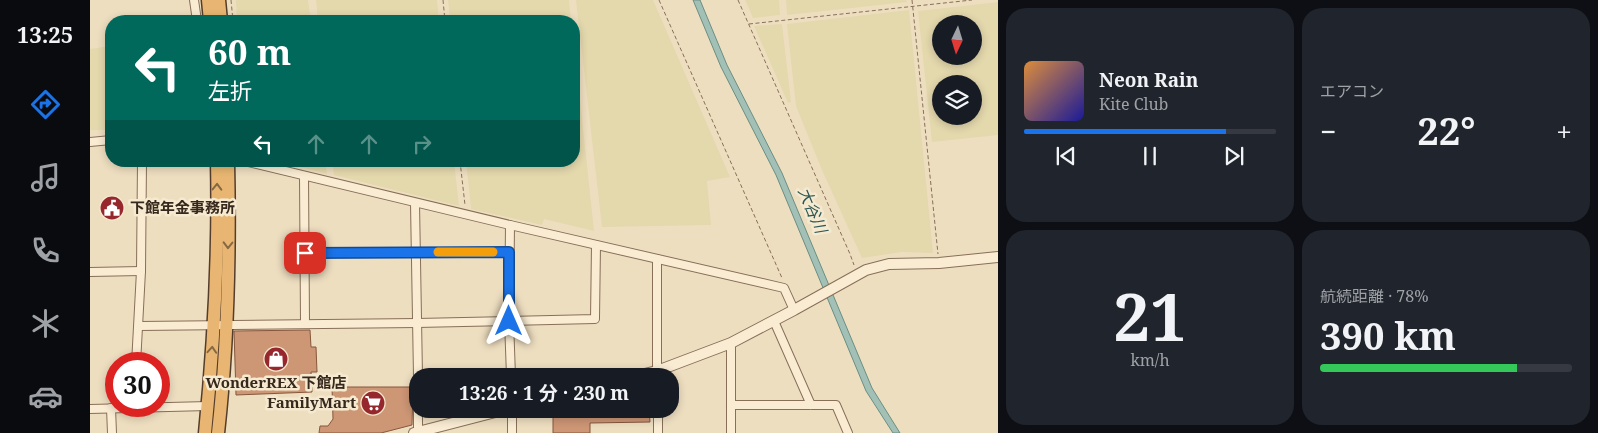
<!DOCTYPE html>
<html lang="ja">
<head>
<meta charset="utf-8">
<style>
	body { margin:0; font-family:"Noto Serif","Noto Sans JP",serif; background:#20242c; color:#f1f3f6; height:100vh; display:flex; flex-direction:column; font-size:19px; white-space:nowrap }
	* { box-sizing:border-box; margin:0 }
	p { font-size:16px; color:#9ea1a6 }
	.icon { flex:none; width:28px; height:28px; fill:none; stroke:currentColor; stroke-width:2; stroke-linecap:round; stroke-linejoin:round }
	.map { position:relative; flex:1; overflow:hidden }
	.details { display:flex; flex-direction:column; gap:8px; padding:8px; background:#0d0f14; width:600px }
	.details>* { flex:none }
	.guide { position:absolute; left:15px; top:15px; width:475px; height:152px; border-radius:20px; box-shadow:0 2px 8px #0003; background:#00695c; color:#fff; overflow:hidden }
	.needle { width:32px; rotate:184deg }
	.controls { position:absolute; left:842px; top:15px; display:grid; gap:10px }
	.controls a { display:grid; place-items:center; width:50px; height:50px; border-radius:50%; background:#171b24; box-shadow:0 2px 8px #0003; font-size:25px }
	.speed { position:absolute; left:15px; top:352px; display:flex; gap:10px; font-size:25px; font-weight:700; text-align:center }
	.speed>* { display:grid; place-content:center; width:65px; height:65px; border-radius:50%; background:#171b24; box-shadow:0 2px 8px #0003; line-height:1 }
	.speed .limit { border:8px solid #d22; background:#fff; color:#111 }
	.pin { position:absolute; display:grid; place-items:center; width:42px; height:42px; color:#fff; margin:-21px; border-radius:10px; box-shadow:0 2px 8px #0006 }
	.me { position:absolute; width:55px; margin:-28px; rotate:0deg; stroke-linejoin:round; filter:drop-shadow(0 0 4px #0008) }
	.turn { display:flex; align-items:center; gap:18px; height:105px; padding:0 20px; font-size:22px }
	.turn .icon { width:65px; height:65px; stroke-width:2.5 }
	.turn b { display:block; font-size:35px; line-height:42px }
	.lanes { display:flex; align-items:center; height:48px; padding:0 20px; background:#0003; justify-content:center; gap:25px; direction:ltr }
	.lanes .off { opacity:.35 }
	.big { font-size:38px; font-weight:700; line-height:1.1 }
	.details .card { flex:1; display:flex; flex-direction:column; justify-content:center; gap:8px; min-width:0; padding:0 18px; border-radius:20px; background:#20242c }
	.details .dial { align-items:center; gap:0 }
	.dial b { font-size:65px; line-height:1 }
	.song { display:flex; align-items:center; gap:15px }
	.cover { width:60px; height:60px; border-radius:8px; background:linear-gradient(135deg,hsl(30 70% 55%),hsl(240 70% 35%)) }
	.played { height:5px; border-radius:2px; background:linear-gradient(90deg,#1a73e8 80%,#363941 80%) }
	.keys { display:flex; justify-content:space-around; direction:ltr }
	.heat { display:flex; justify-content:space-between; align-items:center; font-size:28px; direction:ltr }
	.charge { height:8px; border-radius:4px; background:linear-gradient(90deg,#34c759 78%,#363941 0) }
	.details .tiles { flex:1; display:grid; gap:8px; grid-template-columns:repeat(2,1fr) }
	.trip { position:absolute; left:319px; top:368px; width:270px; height:50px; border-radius:20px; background:#171b24; box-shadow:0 2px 8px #0003; font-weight:700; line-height:50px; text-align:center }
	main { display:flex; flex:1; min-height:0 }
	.tabs { display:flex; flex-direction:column; width:90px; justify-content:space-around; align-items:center; background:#090b0e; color:#9ea1a6 }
	.tabs .icon { width:35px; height:35px }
	.tabs .selected { color:#1a73e8 }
	.tabs b { font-size:22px; color:#f1f3f6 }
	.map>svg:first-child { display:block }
	.farmland { fill:#e4d8ad; fill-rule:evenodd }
	.water { fill:#a3c0b6; stroke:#6a8e83 }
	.building { fill:#cd9675; stroke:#86573d }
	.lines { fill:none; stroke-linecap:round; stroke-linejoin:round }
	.minor-casing { stroke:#876f58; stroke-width:10 }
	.tertiary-casing { stroke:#876f58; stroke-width:12 }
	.trunk-casing { stroke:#543d2c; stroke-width:15 }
	.path { stroke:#876f58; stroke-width:1; stroke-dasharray:4 2.5; stroke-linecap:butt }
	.minor { stroke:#f9ecd3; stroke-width:8 }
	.tertiary { stroke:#f9ecd3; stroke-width:10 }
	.trunk { stroke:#e8b672; stroke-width:12 }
	.oneway { stroke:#866843 }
	.route-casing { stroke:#114b97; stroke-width:12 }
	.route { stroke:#1a73e8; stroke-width:9 }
	.slow { stroke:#f59e0b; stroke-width:9 }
	.labels { text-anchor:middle; stroke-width:5; stroke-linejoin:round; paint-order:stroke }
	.poi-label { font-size:15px; font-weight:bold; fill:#36281c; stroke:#f5e9cf; text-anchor:start }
	.water-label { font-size:16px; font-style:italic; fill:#2b5652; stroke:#f5e9cf }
</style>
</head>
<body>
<main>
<nav class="tabs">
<b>13:25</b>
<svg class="icon selected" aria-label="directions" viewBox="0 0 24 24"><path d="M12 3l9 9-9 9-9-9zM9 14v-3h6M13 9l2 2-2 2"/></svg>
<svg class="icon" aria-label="music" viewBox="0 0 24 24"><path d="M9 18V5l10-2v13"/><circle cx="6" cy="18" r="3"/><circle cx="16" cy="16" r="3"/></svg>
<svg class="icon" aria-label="phone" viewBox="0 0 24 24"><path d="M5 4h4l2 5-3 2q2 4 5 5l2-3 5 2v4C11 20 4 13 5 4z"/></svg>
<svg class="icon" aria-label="climate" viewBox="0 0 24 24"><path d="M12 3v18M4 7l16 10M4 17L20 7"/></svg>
<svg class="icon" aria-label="car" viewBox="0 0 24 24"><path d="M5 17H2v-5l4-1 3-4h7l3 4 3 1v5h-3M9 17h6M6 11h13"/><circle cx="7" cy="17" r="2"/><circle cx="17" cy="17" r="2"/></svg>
</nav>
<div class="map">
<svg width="908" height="433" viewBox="0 0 908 433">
	<rect width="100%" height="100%" fill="#eedec0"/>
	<g class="farmland">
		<path d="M146,0h72l3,21h-74z"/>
		<path d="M226,0h121l2,21h-121z"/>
		<path d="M358,0h121l2,21h-121z"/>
		<path d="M486,0h77l77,177 -23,4 4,44 -109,2z"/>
		<path d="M655,0h34l1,15 -27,3z"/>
		<path d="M696,0h120l1,2 -120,13z"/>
		<path d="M908,2v133l-66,7 -14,-131zM851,24h33v32h-33zM851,84h33v32h-33z"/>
		<path d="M819,10l24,243 -31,-1 -40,6 -40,-88 -26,-64 -9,-82z"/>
		<path d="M692,24l9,78 -3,1 -34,-77z"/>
		<path d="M484,43l20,188 -50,-12 -2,6 -71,-16 -5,-48h108z"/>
		<path d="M21,46v84h-21v-81z"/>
		<path d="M188,161h47l2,13z"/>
		<path d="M242,161h122l5,45 -125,-31z"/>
	</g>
	<path class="water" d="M603,0h7l27,65 55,108 90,215 28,45h-7l-27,-42 -90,-216 -55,-108z"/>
	<g class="building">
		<path d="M220,330l1,17h5l1,25h-6l1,20 -76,3 -2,-64z"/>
		<path d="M242,387h81l-1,38 -31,8h-62l1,-7h8l5,-7z"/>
		<path d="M463,409h96l1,13 -60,1v10h-37z"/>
	</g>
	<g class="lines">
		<defs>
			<g id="minor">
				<path d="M104,0l3,21"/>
				<path d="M0,142l21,-2"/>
				<path d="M154,161l266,64 274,63 10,22"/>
				<path d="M214,176l1,147"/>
				<path d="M325,203l3,173"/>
				<path d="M420,225l-1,96 2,55"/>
				<path d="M215,253l204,-1"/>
				<path d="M567,259v117"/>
				<path d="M0,272l51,-1"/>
				<path d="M684,321l37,84"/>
				<path d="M49,326l278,-3 178,-4 1,-74"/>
				<path d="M641,343v90"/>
				<path d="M46,364l5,-93 1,-110"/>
				<path d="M641,405h105l12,28"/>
				<path d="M21,408l1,25"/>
				<path d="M0,409l118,-3"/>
				<path d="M328,409v23"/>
				<path d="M422,409v24"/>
				<path d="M568,409v24"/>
			</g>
			<g id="tertiary">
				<path d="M546,376l21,-5 74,-28 63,-33 72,-40 23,-6 50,-1 59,-6"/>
				<path d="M324,433l93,-24"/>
			</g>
			<g id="trunk">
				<path d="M118,0l2,21"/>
				<path d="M129,0l2,21"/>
				<path d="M115,433c9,-90 14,-181 12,-272"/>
				<path d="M128,433c10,-90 12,-181 10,-272"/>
			</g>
		</defs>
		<use href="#minor" class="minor-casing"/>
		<use href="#tertiary" class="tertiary-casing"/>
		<use href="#trunk" class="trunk-casing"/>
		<g class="path">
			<path d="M141,0l2,21"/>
			<path d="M353,0l2,21"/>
			<path d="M569,0l123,278"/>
			<path d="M648,0l112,254 4,11"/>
			<path d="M822,0l26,254"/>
			<path d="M659,24l223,-24"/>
			<path d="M370,161l5,44"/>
		</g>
		<use href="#minor" class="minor"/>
		<use href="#tertiary" class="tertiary"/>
		<use href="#trunk" class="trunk"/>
	</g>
	<defs><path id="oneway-chevron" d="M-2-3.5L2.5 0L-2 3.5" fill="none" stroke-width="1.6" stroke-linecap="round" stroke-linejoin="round" transform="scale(1.25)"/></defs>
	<g class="oneway">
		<use href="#oneway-chevron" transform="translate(127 187) rotate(-89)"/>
		<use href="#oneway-chevron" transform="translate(138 245) rotate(91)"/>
		<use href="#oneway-chevron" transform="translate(122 350) rotate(-86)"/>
	</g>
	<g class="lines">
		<defs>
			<path id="route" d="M215,253l204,-1v69"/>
		</defs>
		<use href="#route" class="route-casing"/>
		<use href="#route" class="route"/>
		<path class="slow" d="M348,252h55"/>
	</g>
	<defs>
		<symbol id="civic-disc" viewBox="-11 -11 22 22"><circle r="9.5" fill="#96272d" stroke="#f5e9cf"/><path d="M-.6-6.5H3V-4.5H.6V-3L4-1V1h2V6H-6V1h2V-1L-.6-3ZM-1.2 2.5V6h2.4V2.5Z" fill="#fff"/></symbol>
		<symbol id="shop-disc" viewBox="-11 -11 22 22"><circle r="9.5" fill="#96272d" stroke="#f5e9cf"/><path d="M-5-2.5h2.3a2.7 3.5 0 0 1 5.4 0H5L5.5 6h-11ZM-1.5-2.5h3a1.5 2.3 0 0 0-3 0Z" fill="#fff"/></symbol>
		<symbol id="supermarket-disc" viewBox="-11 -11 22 22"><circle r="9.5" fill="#96272d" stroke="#f5e9cf"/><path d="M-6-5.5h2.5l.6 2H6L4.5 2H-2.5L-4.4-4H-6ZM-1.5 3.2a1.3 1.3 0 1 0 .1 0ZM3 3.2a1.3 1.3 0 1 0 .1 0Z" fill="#fff"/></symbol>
	</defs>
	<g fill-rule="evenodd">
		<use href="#civic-disc" x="8" y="194" width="28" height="28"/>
		<use href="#shop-disc" x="172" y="345" width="28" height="28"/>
		<use href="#supermarket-disc" x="269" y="389" width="28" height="28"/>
	</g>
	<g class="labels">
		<g class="poi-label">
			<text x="40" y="213">下館年金事務所</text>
			<text x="186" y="388" text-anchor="middle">WonderREX 下館店</text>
			<text x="266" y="408" text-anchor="end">FamilyMart</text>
		</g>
		<g class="water-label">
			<text transform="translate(723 210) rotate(67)" y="6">大谷川</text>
		</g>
	</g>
</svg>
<div class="controls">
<a><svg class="needle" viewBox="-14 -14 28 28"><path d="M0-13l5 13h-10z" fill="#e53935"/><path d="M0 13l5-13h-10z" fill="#9ea1a6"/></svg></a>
<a><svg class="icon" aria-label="layers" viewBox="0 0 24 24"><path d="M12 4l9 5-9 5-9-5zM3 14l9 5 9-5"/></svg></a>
</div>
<div class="speed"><div class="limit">30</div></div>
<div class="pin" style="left:215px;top:253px;background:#d93025"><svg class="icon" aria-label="arrive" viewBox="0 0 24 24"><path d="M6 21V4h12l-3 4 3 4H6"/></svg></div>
<svg class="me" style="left:419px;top:321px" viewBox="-20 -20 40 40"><path d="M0-17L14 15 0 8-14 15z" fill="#1a73e8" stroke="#fff" stroke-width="4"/></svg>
<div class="trip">13:26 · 1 分 · 230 m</div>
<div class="guide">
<div class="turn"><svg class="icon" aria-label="left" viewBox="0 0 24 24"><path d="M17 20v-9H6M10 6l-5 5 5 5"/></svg><div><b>60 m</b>左折</div></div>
<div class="lanes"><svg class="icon" aria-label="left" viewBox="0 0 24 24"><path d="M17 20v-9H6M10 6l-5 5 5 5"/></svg><svg class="icon off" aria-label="ahead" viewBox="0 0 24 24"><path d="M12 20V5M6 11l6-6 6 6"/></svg><svg class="icon off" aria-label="ahead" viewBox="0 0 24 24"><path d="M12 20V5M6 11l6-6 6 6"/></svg><svg class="icon off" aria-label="right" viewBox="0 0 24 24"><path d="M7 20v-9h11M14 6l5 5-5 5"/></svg></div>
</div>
</div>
<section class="details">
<div class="tiles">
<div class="card">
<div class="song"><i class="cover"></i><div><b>Neon Rain</b><p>Kite Club</p></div></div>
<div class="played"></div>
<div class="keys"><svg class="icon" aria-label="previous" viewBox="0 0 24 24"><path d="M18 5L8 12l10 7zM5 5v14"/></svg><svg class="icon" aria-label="pause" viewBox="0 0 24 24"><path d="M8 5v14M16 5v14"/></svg><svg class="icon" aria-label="next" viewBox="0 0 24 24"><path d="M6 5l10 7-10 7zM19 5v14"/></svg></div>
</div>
<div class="card"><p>エアコン</p>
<div class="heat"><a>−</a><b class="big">22°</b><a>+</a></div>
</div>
<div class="card dial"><b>21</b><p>km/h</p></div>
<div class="card"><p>航続距離 · 78%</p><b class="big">390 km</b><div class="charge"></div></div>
</div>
</section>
</main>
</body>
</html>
